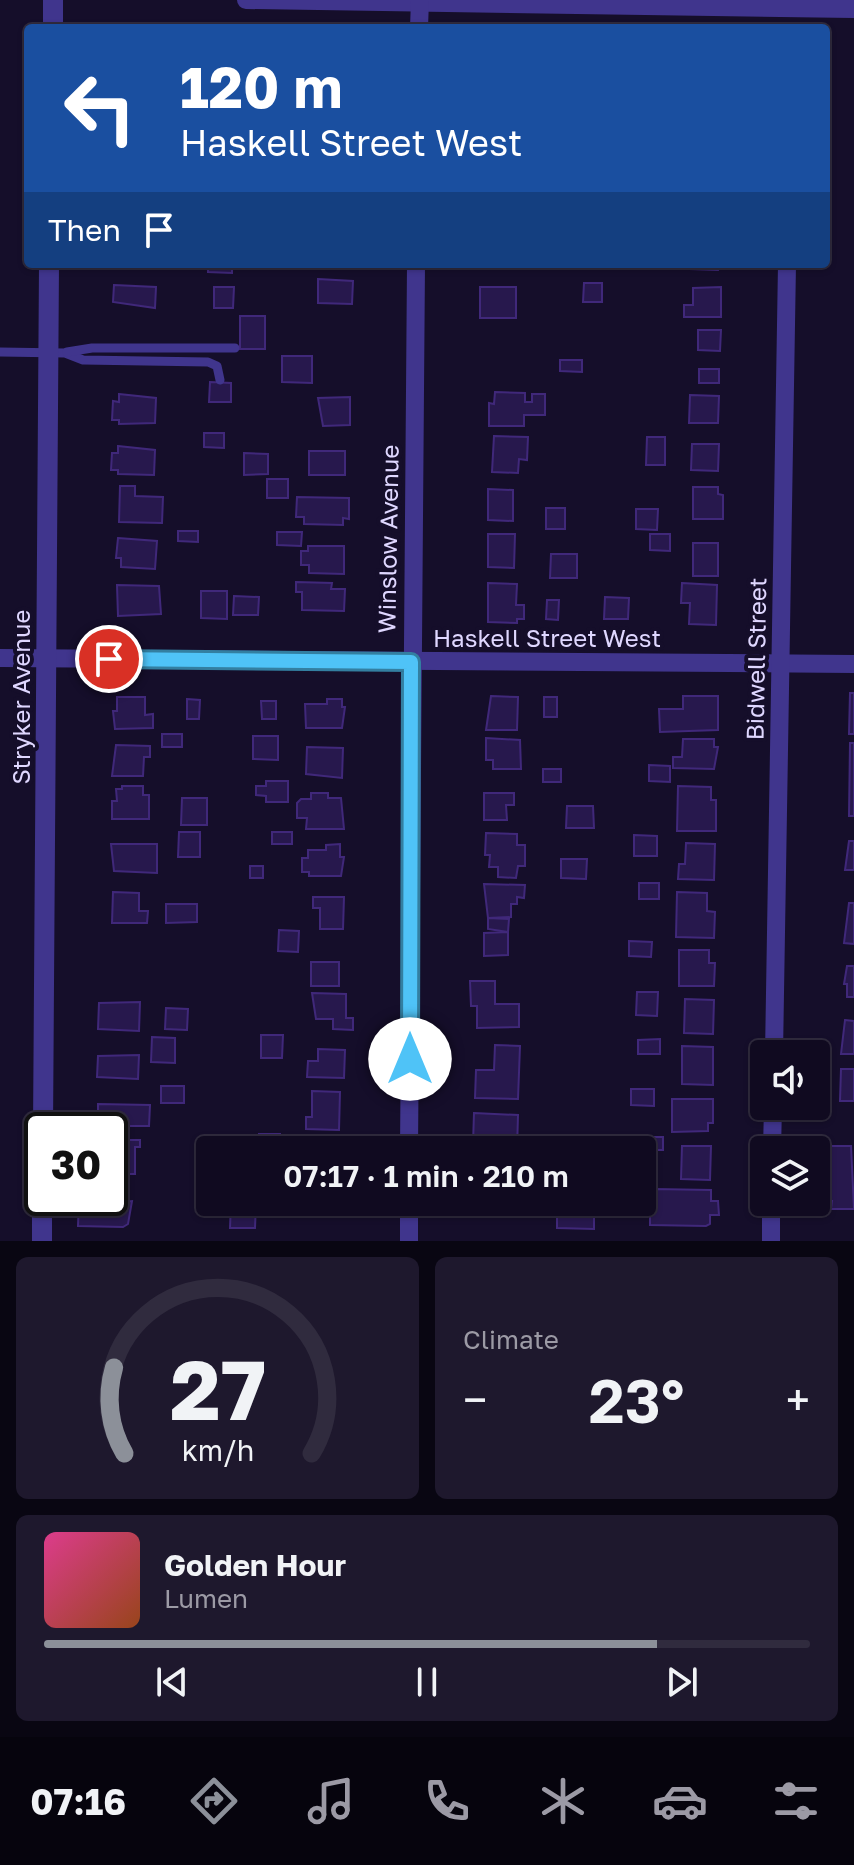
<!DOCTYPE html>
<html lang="en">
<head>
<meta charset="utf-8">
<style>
	body { margin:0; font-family:"Golos Text",sans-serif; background:#1e182d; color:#f1f3f6; height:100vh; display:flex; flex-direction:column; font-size:30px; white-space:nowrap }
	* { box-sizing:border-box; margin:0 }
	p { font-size:26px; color:#9c9aa5 }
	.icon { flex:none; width:44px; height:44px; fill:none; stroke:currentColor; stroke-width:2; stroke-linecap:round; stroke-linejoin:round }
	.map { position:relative; height:1241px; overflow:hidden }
	.details { display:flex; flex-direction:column; gap:16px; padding:16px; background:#090612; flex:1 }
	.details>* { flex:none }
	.guide { position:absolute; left:24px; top:24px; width:806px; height:244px; border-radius:8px; box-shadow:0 2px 6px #0004,0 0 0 2px #302b3e; background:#1a4fa0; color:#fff; overflow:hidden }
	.tools { position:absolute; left:750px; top:1040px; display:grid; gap:16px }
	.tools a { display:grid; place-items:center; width:80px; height:80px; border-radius:8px; background:#100a20; box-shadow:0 2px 6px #0004,0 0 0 2px #302b3e; font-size:40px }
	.speed { position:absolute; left:24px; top:1112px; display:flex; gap:16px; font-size:40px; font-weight:700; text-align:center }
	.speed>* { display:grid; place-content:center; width:104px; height:104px; border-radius:50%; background:#100a20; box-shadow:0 2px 6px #0004,0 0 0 2px #302b3e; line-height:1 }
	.speed .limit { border:4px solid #111; border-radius:12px; background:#fff; color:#111 }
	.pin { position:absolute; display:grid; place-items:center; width:68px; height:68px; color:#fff; margin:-34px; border:4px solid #fff; border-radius:50%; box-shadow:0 2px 8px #0007 }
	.me { position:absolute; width:88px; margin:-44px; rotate:0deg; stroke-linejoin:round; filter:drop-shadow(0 0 6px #0008) }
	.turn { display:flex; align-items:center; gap:28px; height:168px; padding:0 24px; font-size:36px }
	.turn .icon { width:104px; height:104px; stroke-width:2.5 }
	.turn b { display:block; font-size:56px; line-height:68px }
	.then { display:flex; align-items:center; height:76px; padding:0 24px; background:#0003; gap:16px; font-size:30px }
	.big { font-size:60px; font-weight:600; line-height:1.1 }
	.details .widget { flex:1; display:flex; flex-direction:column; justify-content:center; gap:12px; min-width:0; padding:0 28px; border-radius:12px; background:#1e182d }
	.details .dial { align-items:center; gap:0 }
	.dial svg { height:208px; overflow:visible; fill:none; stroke:#302b3e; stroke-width:7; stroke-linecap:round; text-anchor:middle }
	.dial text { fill:#f1f3f6; stroke:none }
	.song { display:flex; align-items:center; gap:24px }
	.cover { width:96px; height:96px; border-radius:12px; background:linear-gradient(135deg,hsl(330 70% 55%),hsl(20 70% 35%)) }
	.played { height:8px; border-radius:4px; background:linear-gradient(90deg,#8c9099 80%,#302b3e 80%) }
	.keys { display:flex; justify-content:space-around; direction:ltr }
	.heat { display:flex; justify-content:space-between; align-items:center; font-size:44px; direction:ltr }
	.details .tiles { flex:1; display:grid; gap:16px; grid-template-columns:1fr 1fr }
	.widget:last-child { grid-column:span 2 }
	.trip { position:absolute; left:196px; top:1136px; width:460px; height:80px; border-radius:8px; background:#100a20; box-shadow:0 2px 6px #0004,0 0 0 2px #302b3e; font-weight:600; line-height:80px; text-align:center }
	.tab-bar { display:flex; height:128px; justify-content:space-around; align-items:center; background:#06040d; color:#9c9aa5 }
	.tab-bar .icon { width:56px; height:56px }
	.tab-bar .selected { color:#8c9099 }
	.tab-bar b { font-size:36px; color:#f1f3f6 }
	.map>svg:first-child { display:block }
	.building { fill:#27184d; stroke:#40287a; stroke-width:2 }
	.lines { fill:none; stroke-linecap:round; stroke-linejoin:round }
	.service { stroke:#40358d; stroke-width:9 }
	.minor { stroke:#40358d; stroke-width:18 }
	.tertiary { stroke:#40358d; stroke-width:20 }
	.route-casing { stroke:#337fa1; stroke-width:20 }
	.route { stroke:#4fc3f7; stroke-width:14 }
	.labels { text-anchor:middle; stroke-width:8; stroke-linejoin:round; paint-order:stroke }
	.street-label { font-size:24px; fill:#dfd7ff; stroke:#150e2a }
</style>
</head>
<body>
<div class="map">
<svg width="854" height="1241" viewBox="0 0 854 1241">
	<rect width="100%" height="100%" fill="#150e2a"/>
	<g class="building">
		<path d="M208,264h24v9l-24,-1z"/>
		<path d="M690,264h29l-1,6 -28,-1z"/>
		<path d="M318,279l35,2 -1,23 -34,-1z"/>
		<path d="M584,283h18v19h-19z"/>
		<path d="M114,285l42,2 -1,21 -42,-6z"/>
		<path d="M214,287h20l-1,21h-19z"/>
		<rect x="480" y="287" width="36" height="31"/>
		<path d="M721,287v30h-37v-12h9v-17z"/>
		<rect x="240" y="316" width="25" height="33"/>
		<path d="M698,330h23l-1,21 -22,-1z"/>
		<path d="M282,356h30v27l-30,-1z"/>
		<path d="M560,360h22v12l-22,-1z"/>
		<rect x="699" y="369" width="20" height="14"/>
		<path d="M210,382l21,1v19h-22z"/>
		<path d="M495,392l30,1v9h7v-8h13v21h-21v11h-35v-23l5,1z"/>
		<path d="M119,394l37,4 -1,25 -36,1v-4h-7l1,-19 6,1z"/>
		<path d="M690,395l29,1 -1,27h-29z"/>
		<path d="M350,397v28l-27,1 -5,-28z"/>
		<path d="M204,433h20v15l-20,-1z"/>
		<path d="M494,436l34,1 -1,23 -8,-1 -1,14 -26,-1z"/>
		<path d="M647,437h18v28h-19z"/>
		<path d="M692,444h27l-1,27 -27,-1z"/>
		<path d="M118,446l37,4 -1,25 -36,-1v-4h-7l1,-17h6z"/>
		<rect x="309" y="451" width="36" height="24"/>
		<path d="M244,453l24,1v20l-24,1z"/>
		<rect x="267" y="479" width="21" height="19"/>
		<path d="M120,486h15v10l28,1 -1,26 -43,-1z"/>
		<path d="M693,487h25v7l5,1v24h-30z"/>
		<path d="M488,489l25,1v31l-25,-1z"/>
		<path d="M297,497l52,1v21l-6,-1v7l-39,-1v-7h-8z"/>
		<rect x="546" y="508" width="19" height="21"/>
		<path d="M636,509h22l-1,21 -21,-1z"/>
		<path d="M178,531h20v11l-20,-1z"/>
		<path d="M277,532h25l-1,14 -24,-1z"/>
		<path d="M488,534h27l-1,34 -26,-1z"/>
		<path d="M650,534h20v17l-20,-1z"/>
		<path d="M118,538l39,3 -2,28 -34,-2v-9h-5z"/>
		<rect x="693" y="543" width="25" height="33"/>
		<path d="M308,546h36v28l-35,-1v-8h-8v-14h7z"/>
		<path d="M551,554h26v24h-27z"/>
		<path d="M296,582l36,1 -1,6h14l-1,22 -42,-1v-18h-6z"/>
		<path d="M488,583l29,1 -1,21h8v14h-7v4l-29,-1z"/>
		<path d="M682,583l35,2 -1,40 -27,-1 1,-21h-9z"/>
		<path d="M117,585l42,1 2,28 -43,2z"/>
		<path d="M201,591h26v28l-26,-1z"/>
		<path d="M234,596l25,1 -1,18h-25z"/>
		<path d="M605,597l24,1 -1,21h-24z"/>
		<path d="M547,600h12l-1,20 -12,-1z"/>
		<path d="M850,693h4v41h-5z"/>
		<path d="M491,696l27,1 -1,33h-31z"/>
		<path d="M683,696h35v34l-58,2 -1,-23h24z"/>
		<path d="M117,697h28v18l8,-1v14l-38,1 -2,-18h4z"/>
		<rect x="544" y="697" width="13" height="20"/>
		<path d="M187,699l13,1 -1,19h-12z"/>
		<path d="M327,699h15v8h3l-3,21h-36l-1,-24h22z"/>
		<path d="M261,701h15v18h-14z"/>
		<rect x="162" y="734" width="20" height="13"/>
		<path d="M253,736h25v24l-25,-1z"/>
		<path d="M486,738l34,2 1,29h-28v-9h-7z"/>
		<path d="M683,739h31v8h4l-4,22 -41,-1v-11h9z"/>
		<path d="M850,743h4v73h-5z"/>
		<path d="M116,745l34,1v11h-6l-1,19h-31z"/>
		<path d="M307,747l36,1 -1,30 -36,-4z"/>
		<path d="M649,765l21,1v16l-21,-1z"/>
		<rect x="543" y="769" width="18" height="13"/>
		<path d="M266,781h22v21h-22v-6l-10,-1v-9h10z"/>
		<path d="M122,786h21v9h6v24h-37v-18h5l-1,-12h6z"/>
		<path d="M678,786l33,1v13h5v31h-39z"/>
		<path d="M311,793h17v5h13l3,31h-38l1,-11h-10v-15l4,-4h10z"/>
		<path d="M484,793h30v12h-8l1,15h-23z"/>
		<path d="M182,798h25v27h-26z"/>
		<path d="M567,806h26l1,22h-28z"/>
		<path d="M179,832h21v25h-22z"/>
		<rect x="272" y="832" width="20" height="12"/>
		<path d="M486,833l31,1v11h8v21h-7l-2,12 -18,-1v-10h-9l1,-12h-5z"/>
		<path d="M634,835l23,1v20h-23z"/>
		<path d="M849,841h5v29h-9z"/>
		<path d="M686,843l29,1 -1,36 -36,-1 1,-15h6z"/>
		<path d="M111,844h46v29l-43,-2z"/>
		<path d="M340,844v13h4l-3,19h-32v-4h-7v-14h6v-8h18v-5z"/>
		<path d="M561,859h26l-1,20 -25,-1z"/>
		<rect x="250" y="866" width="13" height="12"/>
		<rect x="639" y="883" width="20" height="16"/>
		<path d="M484,884l41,1 -1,13 -7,-1v7h-6v13l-23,1z"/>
		<path d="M113,892l26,1v18h9l-1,12h-35z"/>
		<path d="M677,892l30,1v18l8,1 -1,26 -38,-1z"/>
		<path d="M313,897h31l-1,32h-23v-21h-7z"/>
		<path d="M849,903h5v41l-10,-1z"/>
		<path d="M166,904h31v18l-31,1z"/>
		<path d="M488,918l21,1 -1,13 -20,-3z"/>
		<path d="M279,930l20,1 -1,21 -20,-1z"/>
		<path d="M508,932v23l-24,1v-23z"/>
		<path d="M629,941l23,1 -1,15 -22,-1z"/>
		<path d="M679,950h30v13h6l-1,23h-35z"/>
		<rect x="311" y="962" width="28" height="24"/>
		<path d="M847,966h7v31h-7v-13h-3z"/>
		<path d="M470,981h25v23h24v23l-42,1v-22h-6z"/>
		<path d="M637,992h21l-1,24 -21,-1z"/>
		<path d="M312,993l34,1v24h7v12l-20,-1v-10h-17z"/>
		<path d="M685,999l29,1 -1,34 -29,-1z"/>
		<path d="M140,1002l-1,29 -41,-2 1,-26z"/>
		<path d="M166,1008l22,1 -1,21 -22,-1z"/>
		<path d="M845,1020l9,1v33h-13z"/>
		<path d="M261,1035h22l-1,23h-21z"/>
		<path d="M152,1037l23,1v25l-24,-1z"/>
		<path d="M660,1039v15h-22v-14z"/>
		<path d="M495,1045l25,1 -2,53 -43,-1 1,-28h18z"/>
		<path d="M682,1046l31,1v38l-31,-1z"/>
		<path d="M318,1049l27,1 -1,28 -37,-1 1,-16h10z"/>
		<path d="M139,1055l-1,24 -41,-2 1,-21z"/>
		<path d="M841,1069h13v32h-14z"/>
		<rect x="161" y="1086" width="23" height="17"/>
		<path d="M631,1089h23v17l-23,-1z"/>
		<path d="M312,1091l28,1 -1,38 -33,-1v-12h6z"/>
		<path d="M672,1099h41v24h-5v8l-36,1z"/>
		<path d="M98,1104l52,1 -1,21h-51z"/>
		<path d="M474,1113l44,2 -1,35h-30l1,-6h-15z"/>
		<rect x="259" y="1134" width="21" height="16"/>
		<rect x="642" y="1137" width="21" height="13"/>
		<path d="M110,1140h30v7h-5v27h-25z"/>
		<path d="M682,1146h29l-1,34 -29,-1z"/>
		<path d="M828,1146h23l3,63h-23l1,-8h-7z"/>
		<path d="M654,1189l57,1v11h7l1,14h-9v9l-4,2 -56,-1v-11h-7v-13h7v-9z"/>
		<path d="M79,1198l21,1v5l32,-3 -4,23 -5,3 -45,-1z"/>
		<path d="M231,1202h25l-1,26h-25z"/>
		<path d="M316,1202h26v15h-34l1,-12h7z"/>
		<path d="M557,1202h37v27l-37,-1z"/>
	</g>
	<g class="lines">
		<g class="service">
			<path d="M0,352l65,1 18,7 125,2 9,4 3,14"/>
			<path d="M67,352l25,-4h143"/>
		</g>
		<g class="minor">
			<path d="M246,0l608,9"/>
			<path d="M419,28l1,-28"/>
			<path d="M0,658l854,6"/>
			<path d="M774,1054l13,-790"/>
			<path d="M409,1150l7,-886"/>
			<path d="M772,1150l1,-44"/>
			<path d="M409,1241v-39"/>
			<path d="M771,1241v-39"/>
		</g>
		<g class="tertiary">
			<path d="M53,28v-28"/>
			<path d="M43,1130l6,-866"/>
			<path d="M42,1241v-43"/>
		</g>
	</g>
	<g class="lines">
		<defs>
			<path id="route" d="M109,659l302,3 -1,397"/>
		</defs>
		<use href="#route" class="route-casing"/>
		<use href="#route" class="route"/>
	</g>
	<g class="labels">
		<g class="street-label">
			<text transform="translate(389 539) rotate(-89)" y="8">Winslow Avenue</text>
			<text x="547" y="647">Haskell Street West</text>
			<text transform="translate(757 659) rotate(-89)" y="8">Bidwell Street</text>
			<text transform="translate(22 697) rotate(-90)" y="8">Stryker Avenue</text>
		</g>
	</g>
</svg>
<div class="tools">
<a><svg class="icon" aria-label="sound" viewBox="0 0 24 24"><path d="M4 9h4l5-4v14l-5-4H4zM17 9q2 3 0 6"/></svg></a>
<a><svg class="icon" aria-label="layers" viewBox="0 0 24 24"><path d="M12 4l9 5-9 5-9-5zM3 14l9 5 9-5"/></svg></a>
</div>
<div class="speed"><div class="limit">30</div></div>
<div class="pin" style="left:109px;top:659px;background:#d93025"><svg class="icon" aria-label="arrive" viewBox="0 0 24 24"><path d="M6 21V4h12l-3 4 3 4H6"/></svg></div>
<svg class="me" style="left:410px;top:1059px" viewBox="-20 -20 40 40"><circle r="19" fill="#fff"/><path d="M0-13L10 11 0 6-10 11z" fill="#4fc3f7"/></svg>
<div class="trip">07:17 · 1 min · 210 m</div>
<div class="guide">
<div class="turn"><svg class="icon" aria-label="left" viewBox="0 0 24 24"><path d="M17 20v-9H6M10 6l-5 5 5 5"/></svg><div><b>120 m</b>Haskell Street West</div></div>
<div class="then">Then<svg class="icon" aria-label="arrive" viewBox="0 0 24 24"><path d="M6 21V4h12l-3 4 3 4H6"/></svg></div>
</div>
</div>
<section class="details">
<div class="tiles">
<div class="widget dial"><svg viewBox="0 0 100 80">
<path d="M14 69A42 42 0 1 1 86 69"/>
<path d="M14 69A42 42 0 0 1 10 36" stroke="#8c9099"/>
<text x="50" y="56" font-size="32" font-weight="700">27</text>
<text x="50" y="72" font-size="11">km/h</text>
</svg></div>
<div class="widget"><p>Climate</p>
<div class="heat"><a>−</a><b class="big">23°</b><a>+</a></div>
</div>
<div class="widget">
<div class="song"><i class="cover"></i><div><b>Golden Hour</b><p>Lumen</p></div></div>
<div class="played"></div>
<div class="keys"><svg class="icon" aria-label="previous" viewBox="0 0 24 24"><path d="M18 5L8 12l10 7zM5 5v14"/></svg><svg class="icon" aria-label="pause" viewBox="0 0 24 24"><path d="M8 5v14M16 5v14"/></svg><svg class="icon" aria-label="next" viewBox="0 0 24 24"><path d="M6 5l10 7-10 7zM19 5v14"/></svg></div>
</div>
</div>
</section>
<nav class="tab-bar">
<b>07:16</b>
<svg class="icon selected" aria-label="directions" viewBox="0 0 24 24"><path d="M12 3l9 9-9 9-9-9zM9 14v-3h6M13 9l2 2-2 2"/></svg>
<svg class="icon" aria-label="music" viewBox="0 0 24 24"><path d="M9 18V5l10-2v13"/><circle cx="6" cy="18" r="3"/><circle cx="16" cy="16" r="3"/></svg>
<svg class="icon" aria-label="phone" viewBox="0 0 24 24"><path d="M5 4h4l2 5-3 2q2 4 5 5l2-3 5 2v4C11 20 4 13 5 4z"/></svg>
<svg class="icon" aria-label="climate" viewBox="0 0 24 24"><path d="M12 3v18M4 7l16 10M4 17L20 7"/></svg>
<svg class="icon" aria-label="car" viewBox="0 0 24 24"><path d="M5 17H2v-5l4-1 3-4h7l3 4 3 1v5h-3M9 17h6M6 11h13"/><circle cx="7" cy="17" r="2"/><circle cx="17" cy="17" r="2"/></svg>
<svg class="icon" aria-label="filters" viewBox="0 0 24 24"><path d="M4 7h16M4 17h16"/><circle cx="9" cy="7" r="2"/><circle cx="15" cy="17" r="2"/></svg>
</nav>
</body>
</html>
